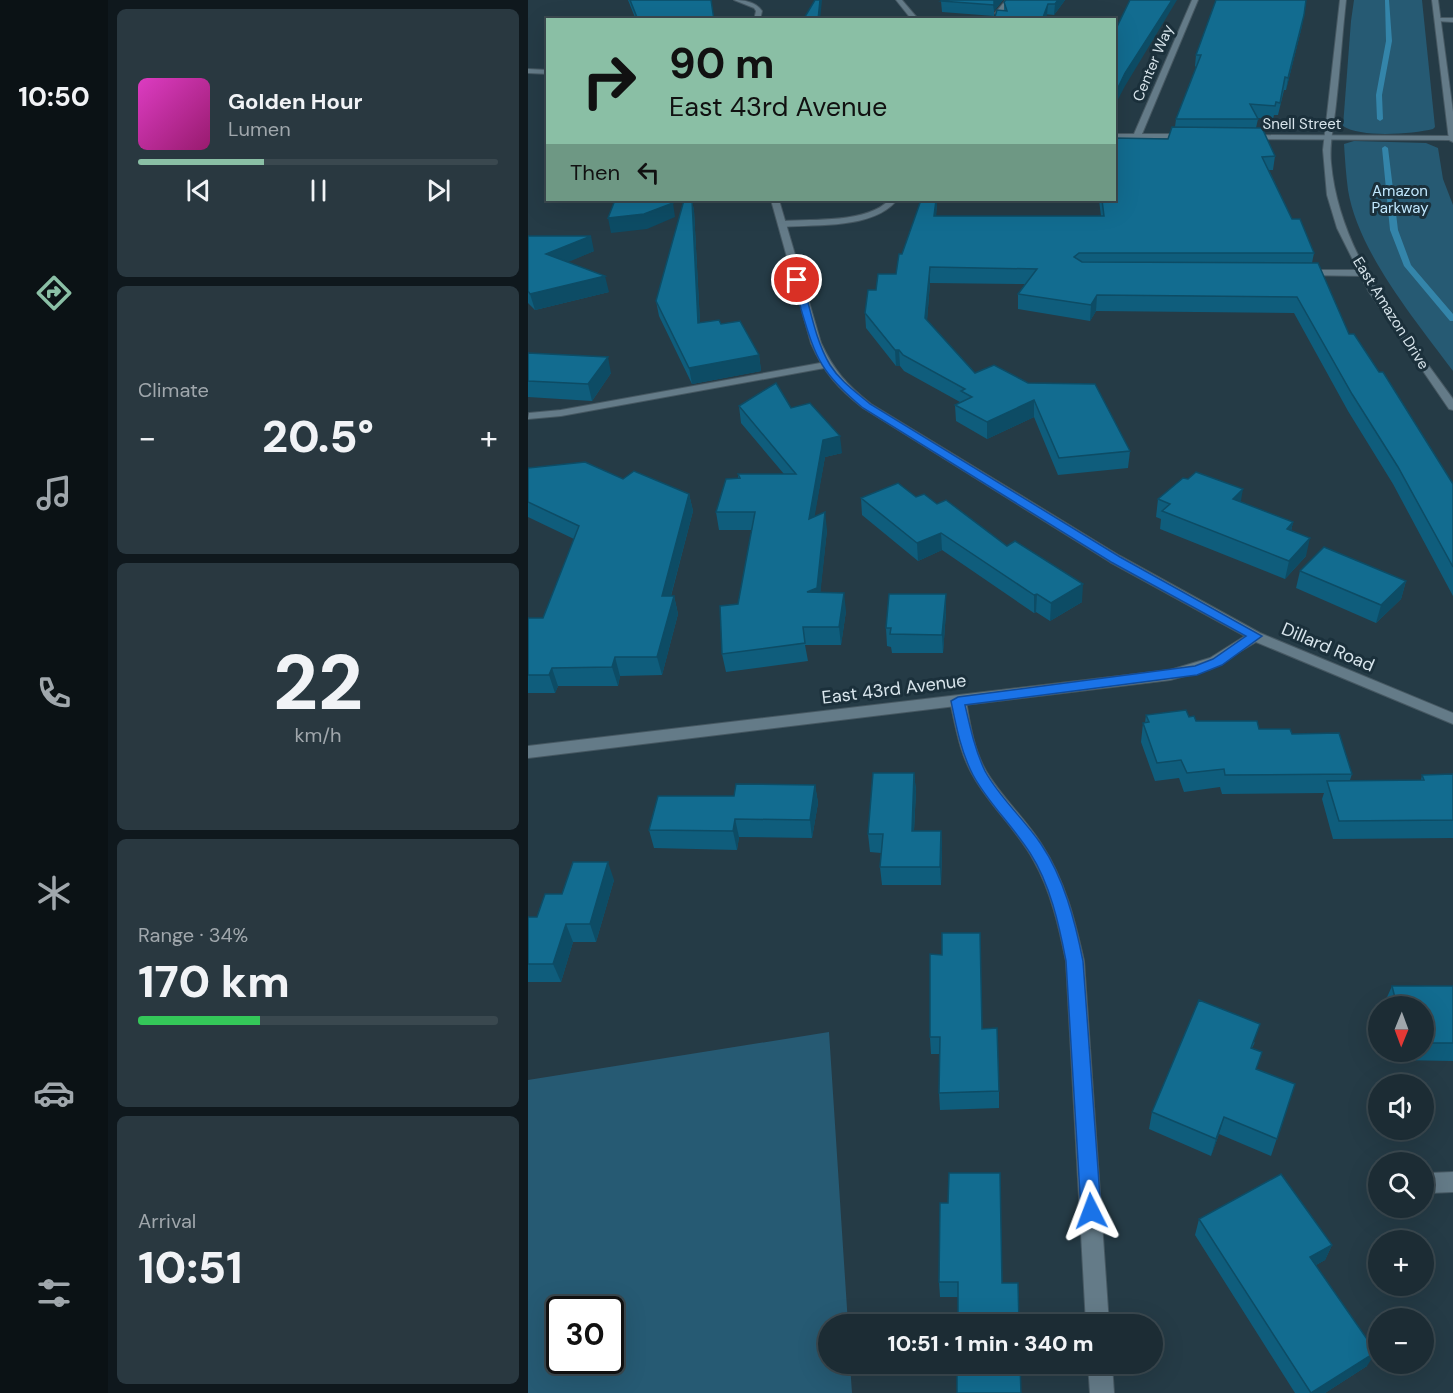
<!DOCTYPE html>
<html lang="en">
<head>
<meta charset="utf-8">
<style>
	body { margin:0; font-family:"DM Sans",sans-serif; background:#293840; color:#f1f3f6; height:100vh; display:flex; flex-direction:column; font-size:22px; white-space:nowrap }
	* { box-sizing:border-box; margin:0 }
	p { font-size:20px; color:#a0a7ac }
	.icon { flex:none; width:33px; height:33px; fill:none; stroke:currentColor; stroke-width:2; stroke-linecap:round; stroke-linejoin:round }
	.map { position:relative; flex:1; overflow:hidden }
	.details { display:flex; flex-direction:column; gap:9px; padding:9px; background:#0f181d; width:420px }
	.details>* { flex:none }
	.banner { position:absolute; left:18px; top:18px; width:570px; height:183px; border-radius:0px; box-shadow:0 6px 24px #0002,0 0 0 2px #3a484f; background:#8abfa5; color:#111; overflow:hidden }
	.needle { width:39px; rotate:181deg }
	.controls { position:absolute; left:840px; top:996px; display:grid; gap:12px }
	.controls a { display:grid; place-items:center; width:66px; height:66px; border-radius:50%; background:#1c2c34; box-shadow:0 6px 24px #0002,0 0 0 2px #3a484f; font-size:30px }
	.speed { position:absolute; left:18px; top:1296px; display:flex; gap:12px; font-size:30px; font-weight:700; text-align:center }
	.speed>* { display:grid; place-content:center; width:78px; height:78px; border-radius:50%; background:#1c2c34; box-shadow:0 6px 24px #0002,0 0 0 2px #3a484f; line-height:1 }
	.speed .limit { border:3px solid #111; border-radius:9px; background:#fff; color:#111 }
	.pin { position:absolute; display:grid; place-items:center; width:51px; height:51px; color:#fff; margin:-26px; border:3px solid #fff; border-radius:50%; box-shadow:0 2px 6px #0007 }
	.me { position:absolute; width:66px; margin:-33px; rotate:357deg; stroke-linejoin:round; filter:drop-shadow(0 0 4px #0008) }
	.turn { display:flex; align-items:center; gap:21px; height:126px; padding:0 24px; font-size:27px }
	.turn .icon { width:78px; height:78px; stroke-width:2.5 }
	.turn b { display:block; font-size:42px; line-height:51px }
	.then { display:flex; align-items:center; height:57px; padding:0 24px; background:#0003; gap:12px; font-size:22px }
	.big { font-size:45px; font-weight:800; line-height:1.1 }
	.details .card { flex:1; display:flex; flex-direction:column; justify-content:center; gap:9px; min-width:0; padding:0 21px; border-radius:9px; background:#293840 }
	.details .dial { align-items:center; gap:0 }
	.dial b { font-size:78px; line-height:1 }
	.song { display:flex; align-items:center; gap:18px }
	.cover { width:72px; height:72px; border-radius:9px; background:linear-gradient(135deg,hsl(310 70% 55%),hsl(320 70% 35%)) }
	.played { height:6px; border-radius:3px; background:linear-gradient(90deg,#8abfa5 35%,#3a484f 35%) }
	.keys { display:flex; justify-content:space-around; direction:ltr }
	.heat { display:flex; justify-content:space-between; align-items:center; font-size:33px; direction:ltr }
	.charge { height:9px; border-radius:4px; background:linear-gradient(90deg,#34c759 34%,#3a484f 0) }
	.trip { position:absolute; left:290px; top:1314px; width:345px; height:60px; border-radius:30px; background:#1c2c34; box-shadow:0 6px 24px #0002,0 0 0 2px #3a484f; font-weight:800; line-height:60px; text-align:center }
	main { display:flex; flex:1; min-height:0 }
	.tabs { display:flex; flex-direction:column; width:108px; justify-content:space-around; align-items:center; background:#0b1215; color:#a0a7ac }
	.tabs .icon { width:42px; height:42px }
	.tabs .active { color:#8abfa5 }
	.tabs b { font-size:27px; color:#f1f3f6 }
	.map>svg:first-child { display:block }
	.green { fill:#265a73; fill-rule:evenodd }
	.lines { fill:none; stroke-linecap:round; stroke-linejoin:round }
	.stream { fill:#3485aa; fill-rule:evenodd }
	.minor-casing { stroke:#465862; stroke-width:2 }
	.tertiary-casing { stroke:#465862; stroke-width:2 }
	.minor { fill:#647b88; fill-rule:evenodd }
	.tertiary { fill:#647b88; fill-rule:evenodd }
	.wall { fill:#0f5d7c }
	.shaded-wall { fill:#0d4c65 }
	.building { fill:#126c90; stroke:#0d4c65; stroke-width:1.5 }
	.route { fill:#1a73e8; stroke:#114b97; stroke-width:1.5 }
	.labels { text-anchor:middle; stroke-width:6; stroke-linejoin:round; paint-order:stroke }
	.far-street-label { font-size:15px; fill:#d8e5ec; stroke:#1b303b }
	.far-park-label { font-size:15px; fill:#c2e9ff; stroke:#1b303b }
	.street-label { font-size:18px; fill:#d8e5ec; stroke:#1b303b }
</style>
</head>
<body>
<main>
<nav class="tabs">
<b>10:50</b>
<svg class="icon active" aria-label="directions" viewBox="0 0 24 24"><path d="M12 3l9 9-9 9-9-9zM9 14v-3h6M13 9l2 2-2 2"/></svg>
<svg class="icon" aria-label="music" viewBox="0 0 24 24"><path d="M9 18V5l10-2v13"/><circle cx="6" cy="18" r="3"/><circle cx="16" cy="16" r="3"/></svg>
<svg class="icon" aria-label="phone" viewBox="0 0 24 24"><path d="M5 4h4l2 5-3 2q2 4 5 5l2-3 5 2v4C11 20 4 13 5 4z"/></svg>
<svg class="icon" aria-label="climate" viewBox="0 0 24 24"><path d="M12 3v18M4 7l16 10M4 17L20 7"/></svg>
<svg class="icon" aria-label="car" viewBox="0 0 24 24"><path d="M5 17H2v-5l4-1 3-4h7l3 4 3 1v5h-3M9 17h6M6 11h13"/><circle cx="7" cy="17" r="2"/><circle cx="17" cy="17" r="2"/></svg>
<svg class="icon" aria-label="filters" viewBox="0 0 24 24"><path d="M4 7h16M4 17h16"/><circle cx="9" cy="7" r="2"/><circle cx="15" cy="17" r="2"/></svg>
</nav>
<section class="details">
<div class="card">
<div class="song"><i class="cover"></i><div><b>Golden Hour</b><p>Lumen</p></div></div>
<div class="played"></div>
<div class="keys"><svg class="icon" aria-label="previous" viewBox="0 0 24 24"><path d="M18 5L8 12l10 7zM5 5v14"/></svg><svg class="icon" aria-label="pause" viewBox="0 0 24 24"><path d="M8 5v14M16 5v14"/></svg><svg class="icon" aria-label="next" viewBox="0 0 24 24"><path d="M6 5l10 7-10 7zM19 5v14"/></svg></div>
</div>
<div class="card"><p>Climate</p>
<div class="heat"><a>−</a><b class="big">20.5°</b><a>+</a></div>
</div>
<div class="card dial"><b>22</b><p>km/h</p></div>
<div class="card"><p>Range · 34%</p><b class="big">170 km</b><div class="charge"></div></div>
<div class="card"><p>Arrival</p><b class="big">10:51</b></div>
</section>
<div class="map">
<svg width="925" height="1393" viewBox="0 0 925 1393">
	<rect width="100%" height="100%" fill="#253b46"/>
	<g class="green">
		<path d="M826,0h68l13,127 -2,2c-20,5 -73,9 -90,-3l8,-105z"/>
		<path d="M826,141l72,2 12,5 5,31 10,26v166c-37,-50 -95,-119 -105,-181 -2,-15 -3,-30 -4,-46z"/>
		<path d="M301,1032l19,292h-20v40h22l2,29h-324v-313zM32,1310h50v50h-50z"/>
	</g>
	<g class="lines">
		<g class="stream">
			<path d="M857,0h4l3,41 -10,54 1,24 -3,2 -3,-2 -1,-24 10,-54z"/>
			<path d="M857,146l3,2 10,82 13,35 42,49v7h-3l-46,-55 -14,-36 -8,-82z"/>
		</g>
		<defs>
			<g id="minor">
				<path d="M206,0c10,0 22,2 28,11l-2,9h-6l2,-9 -2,-3z"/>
				<path d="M478,0h6l-11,13 4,7h-6l-4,-7z"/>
				<path d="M664,0h6l-56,134h47l4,2 -4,2h-75v-4h20z"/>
				<path d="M910,18h15v4l-17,-1z"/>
				<path d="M0,69l20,1v4l-20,-1z"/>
				<path d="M718,135l207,1v4l-210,-1v-4z"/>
				<path d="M361,200h8c-23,29 -79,24 -114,27l-4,-3 4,-3c30,-2 85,2 106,-21z"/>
				<path d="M775,270h60l5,3 -5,3 -63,-1 -2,-2z"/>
				<path d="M298,362l4,1v4l-269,49 -33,3 1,-6 32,-3z"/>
				<path d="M430,696l8,5c4,24 8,49 20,70 16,27 40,48 56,74 23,35 33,76 42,116l25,363h-23l-20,-363c-7,-34 -15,-70 -32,-100 -16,-30 -42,-53 -59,-82 -15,-24 -19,-51 -25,-78z"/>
				<path d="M925,1172v20l-23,1 -6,-2v-16l6,-2z"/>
				<path d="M560,1364h24l2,29h-24z"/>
			</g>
			<g id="tertiary">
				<path d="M368,0h6l17,20h-7z"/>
				<path d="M812,0h6c-4,35 -6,70 -10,104 -2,20 -7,40 -5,59 8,90 71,165 122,236v11l-4,-1 -80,-117 -32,-64 -10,-33 -4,-45z"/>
				<path d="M904,0h6l15,112v30l-4,-2z"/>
				<path d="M243,200h8l42,143c13,28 26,42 50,61l249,152 140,77 193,80v11l-197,-82 -45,27 -41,11 -642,78v-12l642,-76 40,-12 35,-22 -135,-74 -247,-154c-25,-20 -39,-35 -52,-65z"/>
			</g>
		</defs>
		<use href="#minor" class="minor-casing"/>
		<use href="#tertiary" class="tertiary-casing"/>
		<use href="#minor" class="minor"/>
		<use href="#tertiary" class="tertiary"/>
	</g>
	<g class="wall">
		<path d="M100,0h83l3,20h-78z"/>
		<path d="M415,0h60l-9,11v5l-52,-4 -1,-11z"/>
		<path d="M478,0h59l-11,15 -50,-5v-8z"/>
		<path d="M774,26l-16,64h-2l-6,25h-4l-1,4 -16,-1 1,1 -2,9 19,28 -2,14h-4l23,49 22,34 -2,10 37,71 30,38 74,112v112l-60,-112 -45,-73 -54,-98 -198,-2 -6,10 -72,-12v-15l7,-10 -95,-1 -3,37 48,53 19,-8 136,86 -2,17 -70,7 -24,-58 -47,22 -31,-18 -1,-16 5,-3 -56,-31 -4,-5h-4l-30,-38 -1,-15 11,-23 20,-16 25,-74h16l-1,16h165l-2,-16h15l54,-61 7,-12 1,-8 20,-52 -1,-1 1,-11z"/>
		<path d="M164,200l2,11 6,112 21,1 38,31 2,16 -69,13 -33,-68 -3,-15z"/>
		<path d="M0,236l66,15 -27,11 42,30 -74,18 -7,-7z"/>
		<path d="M0,353l83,20 -19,28 -64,-4z"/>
		<path d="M211,406l52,2 51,45 -17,4 -11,60 13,13 -7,63 26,18 -5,34h-36l3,16 -82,11 -4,-18 16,-50 14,-74h-33l-3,-18 22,-34v-4h46l-43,-51z"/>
		<path d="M0,468l95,11 66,15 4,17 -22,85h3l4,18 -16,61 -42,1 -2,10h-60l-3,7h-27v-75h15l31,-79 -46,-22z"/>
		<path d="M388,497l21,7 145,98 -32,19 -14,-9 -2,1 -92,-63 -24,11 -56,-46 -1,-17z"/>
		<path d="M630,499l83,3 52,20 -2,9 15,25 -21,23 -125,-50 1,-10 -5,-2z"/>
		<path d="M772,571l106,10 -5,18 -25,24 -80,-35z"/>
		<path d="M418,612l-3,41h-51l-1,-6 -4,-1 -1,-18z"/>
		<path d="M618,715l43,2 7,4 96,13 60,40 -2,6h71l1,-5 31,-1v64l-120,1 -11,-40 2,-6 -102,1 -2,-7 -36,5 -5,-14 -24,3 -14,-39 2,-19h2z"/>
		<path d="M386,773l2,18 -2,40h27l1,18 -1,36h-59l-2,-18 1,-14 -11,-1 -2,-18z"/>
		<path d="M287,785l3,18 -6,35 -73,-1 -2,13 -83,-2 -5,-18 85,-34z"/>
		<path d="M86,880l-18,62h-23l-12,40h-33v-65h9l25,-23z"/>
		<path d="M864,986h61v75l-54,-1 -2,-8h27v-46h-39l-1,-2z"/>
		<path d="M454,1029l17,62v17l-59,2 -1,-17 1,-39h-9l-1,-17z"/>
		<path d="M727,1042l-3,6 5,21 38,15 -24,72 -52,-22 -8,22 -62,-27 3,-17z"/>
		<path d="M472,1173l-42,124h-18l-1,-15 9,-79z"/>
		<path d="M671,1219l133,26 -7,15 -9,5 51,101 -42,27h-30l-100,-158z"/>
	</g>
	<g class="shaded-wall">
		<path d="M292,0h2l-2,20h-2z"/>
		<path d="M466,0h9l-9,11 -1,-6z"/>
		<path d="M530,0h7l-11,15 1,-11z"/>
		<path d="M644,0h5l-52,86 -11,21v-11l11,-23z"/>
		<path d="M520,4l-1,11 -1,5h-4z"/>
		<path d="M776,15l-2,11 -16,64 2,-12z"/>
		<path d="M164,200l2,11 7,128 -3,-16z"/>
		<path d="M408,200h1v3l-2,27 -1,-14z"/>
		<path d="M145,203l2,14 -28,12 -36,4 -3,-15z"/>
		<path d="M63,236l3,15 -44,19 -4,-16z"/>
		<path d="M402,267v16l-4,51 -1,-16z"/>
		<path d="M77,276l4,16 -74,18 -5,-16z"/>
		<path d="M569,295l-1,16 -6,10 1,-16z"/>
		<path d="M367,350h4l1,16h-4z"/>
		<path d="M231,355l2,16 -69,13 -3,-16z"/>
		<path d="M80,357l3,16 -19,28 -4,-17z"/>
		<path d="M506,400v17l-47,22v-17z"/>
		<path d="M312,436l2,17 -17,4 -14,80 -2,-18 14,-79z"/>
		<path d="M715,489l-3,17 -7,-7z"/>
		<path d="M161,494l4,17 -27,103 -4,-18z"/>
		<path d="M297,512l2,18 -8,76 -12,-14z"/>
		<path d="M765,522l-4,18 -2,-11z"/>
		<path d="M413,533l1,17 -24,11 -1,-18z"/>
		<path d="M782,538l-4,18 -21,23 4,-18z"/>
		<path d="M878,581l-5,18 -25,24 5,-18z"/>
		<path d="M555,584l-1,18 -32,19 1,-18z"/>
		<path d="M316,593l2,18 -5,34 -2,-18z"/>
		<path d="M418,594v18l-3,41 -1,-18z"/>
		<path d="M509,594l-1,18 -2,1v-18z"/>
		<path d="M146,596l4,18 -16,61 -5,-18z"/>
		<path d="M87,657l5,19 -2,10 -6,-19z"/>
		<path d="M24,668l6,18 -3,7 -6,-18z"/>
		<path d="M386,773l2,18 -3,58 -1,-18z"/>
		<path d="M287,785l3,18 -6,35 -2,-18z"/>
		<path d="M207,819l4,18 -2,13 -4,-19z"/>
		<path d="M413,831l1,18 -1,36 -1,-18z"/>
		<path d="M80,862l6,18 -18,62 -6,-18z"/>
		<path d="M38,924l7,18 -12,40 -8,-18z"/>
		<path d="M696,1117l-5,17 -8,22 5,-17z"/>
		<path d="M804,1245l-7,15 -22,12 7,-15z"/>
		<path d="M848,1352l-9,14 -42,27h-14z"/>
	</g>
	<g class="building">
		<path d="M102,0h81l3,20h-76z"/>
		<path d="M287,0h5l-2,20h-15z"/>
		<path d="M415,0h51v5l-53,-4z"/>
		<path d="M478,0h52l-3,4h-7l-6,16h-48l3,-10 10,1 -3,-9z"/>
		<path d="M602,0h42l-47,73 -11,23v-63z"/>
		<path d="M688,0h90l-2,15 -16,63 -3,-1 -5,26 -4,-1 -1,4 -25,-2 8,15h-82l25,-64h-5z"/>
		<path d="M644,127l90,1 13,28 -13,1 30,62h8l14,34h-235l-5,4 8,5 236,1 31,71h5l25,38h4l70,112v83l-55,-100 -46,-73 -55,-97 -200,-2 -6,10 -73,-11 19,-25 -107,-2 -5,51 50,55 19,-8 34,18 67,1 35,67 -71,7 -25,-58 -47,22 -32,-17 17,-8 -11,-6 4,-2 -62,-34 -4,-5h-4l-30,-37 3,-23h8l2,-16h18l3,-20h3l19,-54h15l-2,16h170l-2,-16h12v-62l54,1z"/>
		<path d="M87,200h57l1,3 -29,11 -36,4z"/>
		<path d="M156,200h8l6,123 21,-3 2,4 19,-3 19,34 -70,13 -33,-67z"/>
		<path d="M0,236h63l-45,18 59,22 -75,18 -2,-3z"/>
		<path d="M0,353l80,4 -20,27 -60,-3z"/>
		<path d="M248,383l15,25 19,-5 30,33 -17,4 -14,79 16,-7 -8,76 -10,4 37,1 -5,34h-36l2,16 -83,11 -2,-48 18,-2 17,-92h-39l10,-33 14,-1 -2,-4h58l-57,-68z"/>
		<path d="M57,462l38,17 11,-8 55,23 -27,102h12l-17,61h-42l-3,10 -60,1 -3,7h-21v-57h15l36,-92 -51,-24v-34z"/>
		<path d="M668,472l47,17 -10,10 60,23 -6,7 23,9 -21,23 -127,-50 8,-7 -12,-5 25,-21 5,1z"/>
		<path d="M370,483l18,14 8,-3 13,10 9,-4 61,46 8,-5 68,43 -32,19 -14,-9 -3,1 -93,-62 -24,10 -56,-45z"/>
		<path d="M796,547l82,34 -25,24 -81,-34z"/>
		<path d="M361,594h57l-4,41 -52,-1 1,-6h-5z"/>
		<path d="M658,710l3,7 5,-1 2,5h61l2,8h31l2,5 47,-1 13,41 -127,1 -1,-6 -37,4 -6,-13 -24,3 -14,-40 6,-1 -3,-7z"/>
		<path d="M345,773h41l-2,58h29l-1,36h-60l3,-33h-15z"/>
		<path d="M925,774v46l-114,1 -12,-40 97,-1 -2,-5z"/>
		<path d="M208,784l79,1 -5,35 -75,-1 -2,12 -84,-1 9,-34h76z"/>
		<path d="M45,862h35l-18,62h-24l-13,40h-25v-47h9l8,-23h17z"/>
		<path d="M414,933h38l2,96 15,-1 2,63 -60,2 1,-56h-10v-83l12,1z"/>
		<path d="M864,986h61v57h-29v-37h-27z"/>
		<path d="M671,1000l61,24 -9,24 11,4 -6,17 39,15 -18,55 -53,-22 -8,22 -64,-27z"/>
		<path d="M421,1173h51l2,110h16l1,41h-61v-42h-19l1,-79h8z"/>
		<path d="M753,1174l51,71 -22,12 66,95 -65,41 -112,-174z"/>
		<path d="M429,1364h63l1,29h-64z"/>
	</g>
	<path class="route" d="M266,278l8,2c8,27 13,60 28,85 10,16 26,27 40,39l250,153 142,79 -40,29 -25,10 -232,30c5,22 10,45 20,66 14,26 39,48 56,73 23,34 34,77 42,117l18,250 -3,7 -7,3 -7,-3 -3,-7 -15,-250c-7,-37 -16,-77 -36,-108 -17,-27 -42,-50 -57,-78 -12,-23 -17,-49 -22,-74l7,-4 237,-31 18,-7 33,-23 -135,-74 -248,-154c-41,-34 -47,-48 -62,-99 -2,-10 -8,-22 -7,-31z"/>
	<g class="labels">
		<g class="far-street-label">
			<text transform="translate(625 63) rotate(-67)" y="5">Center Way</text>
			<text x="774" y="129">Snell Street</text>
			<text transform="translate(863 313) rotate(58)" y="5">East Amazon Drive</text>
		</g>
		<g class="far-park-label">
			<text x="872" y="196">Amazon<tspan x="872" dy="17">Parkway</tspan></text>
		</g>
		<g class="street-label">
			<text transform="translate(800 647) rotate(23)" y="6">Dillard Road</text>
			<text transform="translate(366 689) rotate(-7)" y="6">East 43rd Avenue</text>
		</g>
	</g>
</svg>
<div class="controls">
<a><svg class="needle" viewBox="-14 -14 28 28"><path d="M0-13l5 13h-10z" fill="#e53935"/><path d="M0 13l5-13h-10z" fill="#a0a7ac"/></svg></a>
<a><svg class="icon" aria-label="sound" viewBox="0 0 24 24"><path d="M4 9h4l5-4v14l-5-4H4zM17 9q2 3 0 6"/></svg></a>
<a><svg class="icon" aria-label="search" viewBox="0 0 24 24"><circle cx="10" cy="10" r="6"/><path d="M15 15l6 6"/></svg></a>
<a>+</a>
<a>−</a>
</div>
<div class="speed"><div class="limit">30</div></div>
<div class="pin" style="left:269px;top:280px;background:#d93025"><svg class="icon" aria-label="arrive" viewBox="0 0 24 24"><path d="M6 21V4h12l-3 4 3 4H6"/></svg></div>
<svg class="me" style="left:563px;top:1211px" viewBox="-20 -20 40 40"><path d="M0-17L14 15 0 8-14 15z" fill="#1a73e8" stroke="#fff" stroke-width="4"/></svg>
<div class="trip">10:51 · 1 min · 340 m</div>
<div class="banner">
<div class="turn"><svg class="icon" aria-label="right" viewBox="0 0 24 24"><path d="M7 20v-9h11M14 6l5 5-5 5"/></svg><div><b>90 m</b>East 43rd Avenue</div></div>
<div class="then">Then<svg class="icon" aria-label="left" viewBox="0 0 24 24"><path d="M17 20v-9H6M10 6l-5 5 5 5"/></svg></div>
</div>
</div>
</main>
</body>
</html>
